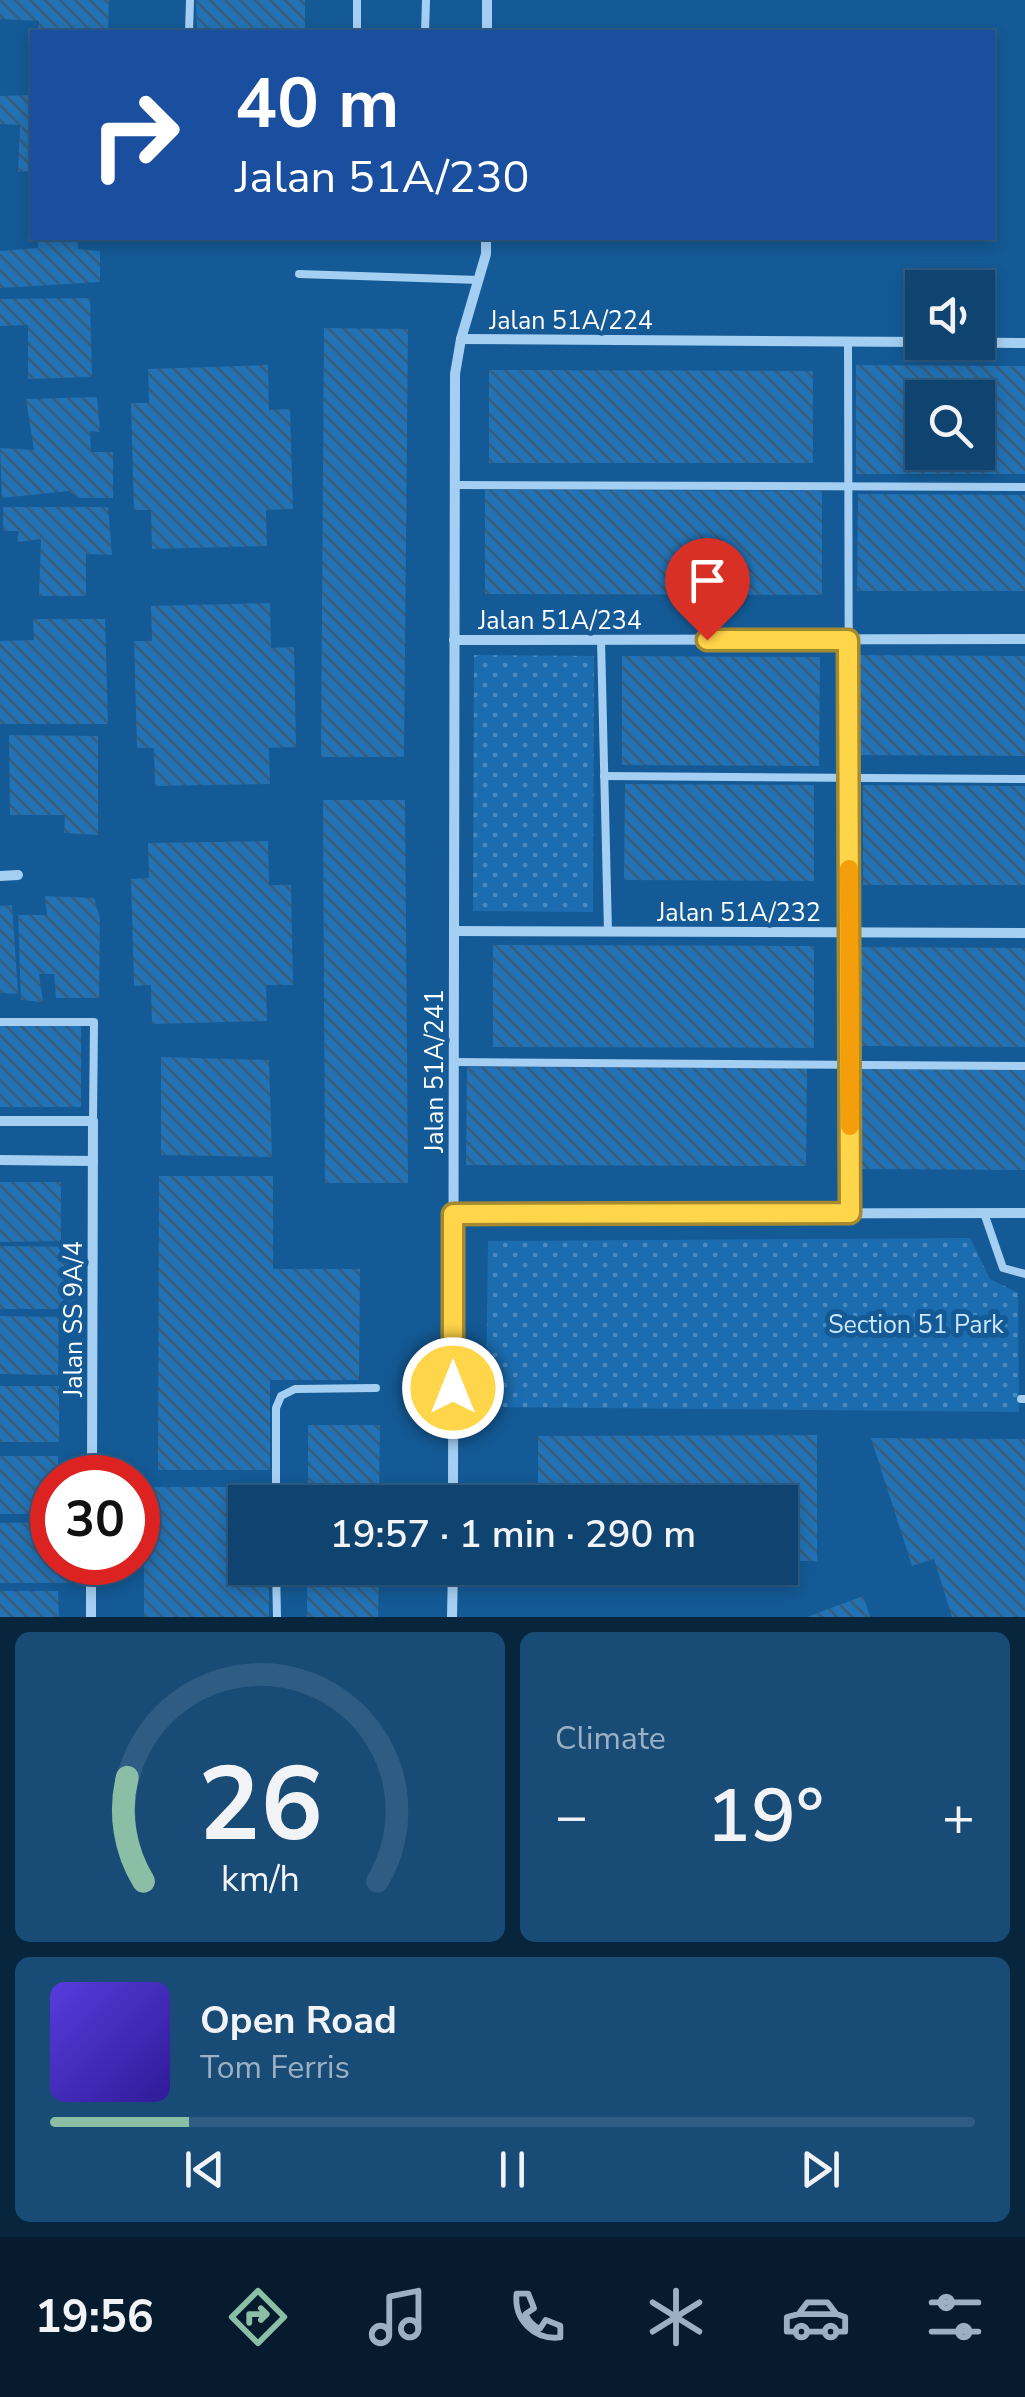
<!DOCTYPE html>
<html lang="en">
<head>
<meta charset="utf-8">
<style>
	body { margin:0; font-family:"Nunito Sans",sans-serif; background:#184b75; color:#f1f3f6; height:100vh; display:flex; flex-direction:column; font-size:38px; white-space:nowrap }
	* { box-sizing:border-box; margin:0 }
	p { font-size:32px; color:#9bb0c3 }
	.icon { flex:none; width:55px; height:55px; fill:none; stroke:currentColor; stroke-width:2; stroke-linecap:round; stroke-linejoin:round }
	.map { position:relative; height:1617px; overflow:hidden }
	.drawer { display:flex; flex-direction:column; gap:15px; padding:15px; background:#08253e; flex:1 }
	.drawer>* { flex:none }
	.guide { position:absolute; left:30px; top:30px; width:965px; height:210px; border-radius:0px; box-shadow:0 5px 15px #0003,0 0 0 2px #2f5c83; background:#1a4fa0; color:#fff; overflow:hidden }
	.tools { position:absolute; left:905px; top:270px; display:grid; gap:20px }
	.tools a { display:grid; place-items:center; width:90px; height:90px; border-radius:0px; background:#0f4470; box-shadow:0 5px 15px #0003,0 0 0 2px #2f5c83; font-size:50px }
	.speed { position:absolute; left:30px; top:1455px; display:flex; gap:20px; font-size:50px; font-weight:700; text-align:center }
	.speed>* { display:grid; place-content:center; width:130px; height:130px; border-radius:50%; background:#0f4470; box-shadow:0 5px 15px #0003,0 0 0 2px #2f5c83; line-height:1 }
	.speed .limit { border:15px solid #d22; background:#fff; color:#111 }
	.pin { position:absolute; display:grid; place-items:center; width:85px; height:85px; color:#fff; margin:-102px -42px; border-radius:50% 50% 50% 0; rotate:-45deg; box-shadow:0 0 10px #0007 }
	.pin .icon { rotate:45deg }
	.me { position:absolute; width:110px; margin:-55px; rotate:0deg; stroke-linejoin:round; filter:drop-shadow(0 0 8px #0008) }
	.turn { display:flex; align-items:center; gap:35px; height:210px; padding:0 40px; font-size:45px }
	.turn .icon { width:130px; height:130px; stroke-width:2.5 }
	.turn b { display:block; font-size:70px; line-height:85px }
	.big { font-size:75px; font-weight:600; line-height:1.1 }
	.drawer .widget { flex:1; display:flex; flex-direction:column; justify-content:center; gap:15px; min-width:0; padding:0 35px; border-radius:15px; background:#184b75 }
	.drawer .dial { align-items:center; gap:0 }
	.dial svg { height:260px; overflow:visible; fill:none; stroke:#2f5c83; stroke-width:7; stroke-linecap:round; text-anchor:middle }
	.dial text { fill:#f1f3f6; stroke:none }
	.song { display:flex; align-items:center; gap:30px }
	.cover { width:120px; height:120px; border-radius:15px; background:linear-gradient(135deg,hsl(250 70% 55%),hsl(250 70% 35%)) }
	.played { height:10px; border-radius:5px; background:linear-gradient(90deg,#8abfa5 15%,#2f5c83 15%) }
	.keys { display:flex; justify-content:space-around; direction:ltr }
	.heat { display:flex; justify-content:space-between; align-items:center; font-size:55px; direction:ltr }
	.drawer .tiles { flex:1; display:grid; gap:15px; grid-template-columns:1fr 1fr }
	.widget:last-child { grid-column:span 2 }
	.trip { position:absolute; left:228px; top:1485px; width:570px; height:100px; border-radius:0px; background:#0f4470; box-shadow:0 5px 15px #0003,0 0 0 2px #2f5c83; font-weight:600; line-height:100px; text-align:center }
	.tab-bar { display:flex; height:160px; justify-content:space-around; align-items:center; background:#061b2d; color:#9bb0c3 }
	.tab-bar .icon { width:70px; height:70px }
	.tab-bar .active { color:#8abfa5 }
	.tab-bar b { font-size:45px; color:#f1f3f6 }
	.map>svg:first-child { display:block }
	.grass { fill:url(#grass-dots) }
	.building { fill:url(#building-back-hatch); fill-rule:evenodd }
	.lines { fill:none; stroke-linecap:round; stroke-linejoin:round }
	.lane { stroke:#a5cff2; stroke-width:8 }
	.street { stroke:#a5cff2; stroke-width:10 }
	.route-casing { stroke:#a68a30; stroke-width:25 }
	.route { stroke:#ffd54a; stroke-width:18 }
	.slow { stroke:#f59e0b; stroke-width:18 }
	.labels { text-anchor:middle; stroke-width:10; stroke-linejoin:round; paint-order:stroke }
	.street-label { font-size:25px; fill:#fff; stroke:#145a96 }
	.park-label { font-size:25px; fill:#cde7fd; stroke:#145a96 }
</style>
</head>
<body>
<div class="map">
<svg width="1025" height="1617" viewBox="0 0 1025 1617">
	<defs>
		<pattern id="grass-dots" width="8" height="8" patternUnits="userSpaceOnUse" patternTransform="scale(2.5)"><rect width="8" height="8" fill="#1c6db0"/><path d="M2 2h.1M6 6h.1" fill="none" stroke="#498ac0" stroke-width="1.8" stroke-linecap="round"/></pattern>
		<pattern id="building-back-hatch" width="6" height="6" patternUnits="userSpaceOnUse" patternTransform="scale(2.5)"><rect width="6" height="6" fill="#2272b5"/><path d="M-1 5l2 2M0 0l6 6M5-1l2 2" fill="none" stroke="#395d7b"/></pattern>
	</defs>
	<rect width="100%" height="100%" fill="#145a96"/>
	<g class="grass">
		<path d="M474,655l120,1 -1,256 -120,-1z"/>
		<path d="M970,1238l20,41 28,14 1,119 -533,-5 2,-166z"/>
	</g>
	<g class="building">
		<path d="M0,0h109l-1,32h-70l1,-11 -39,-2z"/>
		<path d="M196,0h109v32h-108z"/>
		<path d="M32,95v76l-14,1 2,-47 -20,-1v-28z"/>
		<path d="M38,238h40v11l22,2v31l-100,6v-37l38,-3z"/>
		<path d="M90,298l2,79 -64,2v-54l-28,1v-27z"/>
		<path d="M324,328l84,1 -4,428h-83z"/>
		<path d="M268,365l1,45 21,-1 3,100 -27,1 1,36 -115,3 -1,-39h-17l-3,-107h18l-1,-34z"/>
		<path d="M856,365l169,1v108h-169zM922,398h56v54h-56z"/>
		<path d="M489,370l324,1v92h-324z"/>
		<path d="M97,397l3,35 -10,-1 1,21h22v46h-34l-10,-7 -67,7 -2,-50 34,2 -8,-51z"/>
		<path d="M485,490l337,1v104l-337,-1z"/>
		<path d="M858,494l167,1v96h-168z"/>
		<path d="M3,507h105l4,48 -26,-1v42h-47l2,-57 -24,3 2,-11h-16z"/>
		<path d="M270,603l1,45 23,-1 2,100 -27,1 1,36 -115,2 -1,-38h-17l-3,-107h18l-1,-35z"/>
		<path d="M33,619h72l3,105h-108v-83l34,-1z"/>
		<path d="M860,655l165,1v100l-166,-1z"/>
		<path d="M622,656l198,1 -1,109 -197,-1z"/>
		<path d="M9,735l89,1v99l-34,-2 1,-18h-55z"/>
		<path d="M625,784l189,1v96l-190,-1z"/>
		<path d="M863,785l162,1v99h-162z"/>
		<path d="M323,800h82l3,383h-83z"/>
		<path d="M268,841l1,44h22l2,100h-27l1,36 -115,3 -1,-39 -17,1 -3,-107 18,-1 -1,-35z"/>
		<path d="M45,896l49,2 6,20 -1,80h-43l-2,-24h-15l4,28 -22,-2 -3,-85h29z"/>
		<path d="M12,905l6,89 -18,-1v-87z"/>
		<path d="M493,945l321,1v102l-321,-1z"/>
		<path d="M857,947l168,1v99l-169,-1z"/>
		<rect x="0" y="1026" width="81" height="81"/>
		<path d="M161,1057l108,3 3,97 -111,-2z"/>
		<path d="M467,1067l340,1 -1,98 -340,-1z"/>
		<path d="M860,1068l165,1v101l-166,-1z"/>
		<path d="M159,1176h114v93h87l-1,111h-89v90h-112z"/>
		<path d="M0,1182h61v59l-61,1z"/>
		<path d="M0,1246l81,1 -1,62h-80z"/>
		<path d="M0,1316l59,1 -1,58 -58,-1z"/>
		<rect x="0" y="1386" width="59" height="56"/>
		<path d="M308,1425h72l-1,77h-71z"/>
		<path d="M817,1435v126h-37v-59h-242v-66z"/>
		<path d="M871,1438l154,1v178h-73l-18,-58 -22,7z"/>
		<path d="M0,1456h58v22h-6v36h-52z"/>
		<path d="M144,1487h125v15h-24v66h24v49h-125z"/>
		<path d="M52,1522v40h16v21h-68v-60z"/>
		<path d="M307,1568h72l-1,49h-71z"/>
		<path d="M0,1591h58l1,26h-59z"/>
		<path d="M863,1596l7,21h-63z"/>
	</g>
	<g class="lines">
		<g class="lane">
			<path d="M357,0v32"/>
			<path d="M189,32l1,-32"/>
			<path d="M425,32l1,-32"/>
			<path d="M299,274l180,6"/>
			<path d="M848,342l2,871"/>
			<path d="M455,485l570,2"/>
			<path d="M601,640l7,292"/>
			<path d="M604,776l421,3"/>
			<path d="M0,1022h94l-1,99"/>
			<path d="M454,1062l571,4"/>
			<path d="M984,1213l19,55 22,6"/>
			<path d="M1021,1399h4"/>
			<path d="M276,1502v-94l5,-12 14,-7 81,-1"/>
			<path d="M276,1568l1,49"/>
		</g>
		<g class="street">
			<path d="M487,32v-32"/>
			<path d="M461,339l461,3"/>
			<path d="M925,342l100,1"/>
			<path d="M454,640l571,-1"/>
			<path d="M0,876l18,-1"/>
			<path d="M454,931l571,2"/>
			<path d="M0,1121h93l-1,357"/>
			<path d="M0,1160l93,1"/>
			<path d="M453,1214l572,-1"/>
			<path d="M453,1502l2,-1128 6,-35 25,-85v-16"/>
			<path d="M91,1617v-55"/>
			<path d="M452,1617l1,-49"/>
		</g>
	</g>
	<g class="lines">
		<defs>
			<path id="route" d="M453,1388v-174l397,-1 -2,-573h-141"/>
		</defs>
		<use href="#route" class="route-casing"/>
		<use href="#route" class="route"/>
		<path class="slow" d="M849,869l1,257"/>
	</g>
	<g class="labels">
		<g class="street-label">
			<text x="571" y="329">Jalan 51A/224</text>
			<text x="560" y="629">Jalan 51A/234</text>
			<text x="739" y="921">Jalan 51A/232</text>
			<text transform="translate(434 1071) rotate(-90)" y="9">Jalan 51A/241</text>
			<text transform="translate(73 1319) rotate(-90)" y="9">Jalan SS 9A/4</text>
		</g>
		<g class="park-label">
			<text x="916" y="1333">Section 51 Park</text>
		</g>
	</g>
</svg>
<div class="tools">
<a><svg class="icon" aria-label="sound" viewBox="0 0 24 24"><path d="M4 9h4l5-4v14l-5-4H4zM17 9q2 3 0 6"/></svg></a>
<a><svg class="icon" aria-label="search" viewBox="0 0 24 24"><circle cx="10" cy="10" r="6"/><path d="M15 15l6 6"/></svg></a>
</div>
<div class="speed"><div class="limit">30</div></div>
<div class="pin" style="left:707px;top:640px;background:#d93025"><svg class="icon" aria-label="arrive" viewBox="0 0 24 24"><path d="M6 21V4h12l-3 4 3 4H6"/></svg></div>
<svg class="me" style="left:453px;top:1388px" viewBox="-20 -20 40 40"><circle r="17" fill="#ffd54a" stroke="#fff" stroke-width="3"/><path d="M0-11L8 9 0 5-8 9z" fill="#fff"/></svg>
<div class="trip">19:57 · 1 min · 290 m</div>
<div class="guide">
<div class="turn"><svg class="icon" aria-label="right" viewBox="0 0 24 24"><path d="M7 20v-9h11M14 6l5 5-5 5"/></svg><div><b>40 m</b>Jalan 51A/230</div></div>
</div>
</div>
<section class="drawer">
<div class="tiles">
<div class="widget dial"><svg viewBox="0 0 100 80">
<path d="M14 69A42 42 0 1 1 86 69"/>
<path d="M14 69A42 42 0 0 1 9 37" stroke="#8abfa5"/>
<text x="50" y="56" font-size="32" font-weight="700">26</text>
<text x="50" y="72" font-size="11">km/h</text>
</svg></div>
<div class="widget"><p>Climate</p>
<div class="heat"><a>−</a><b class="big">19°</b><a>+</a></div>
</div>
<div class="widget">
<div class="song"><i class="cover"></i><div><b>Open Road</b><p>Tom Ferris</p></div></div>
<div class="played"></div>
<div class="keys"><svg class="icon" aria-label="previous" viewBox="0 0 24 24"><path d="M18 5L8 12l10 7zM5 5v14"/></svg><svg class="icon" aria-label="pause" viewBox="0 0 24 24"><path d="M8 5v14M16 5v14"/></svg><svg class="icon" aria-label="next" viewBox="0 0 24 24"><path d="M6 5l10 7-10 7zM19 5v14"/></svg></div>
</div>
</div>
</section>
<nav class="tab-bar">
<b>19:56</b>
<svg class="icon active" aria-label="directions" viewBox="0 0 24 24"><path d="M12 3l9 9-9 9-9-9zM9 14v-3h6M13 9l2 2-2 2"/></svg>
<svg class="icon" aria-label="music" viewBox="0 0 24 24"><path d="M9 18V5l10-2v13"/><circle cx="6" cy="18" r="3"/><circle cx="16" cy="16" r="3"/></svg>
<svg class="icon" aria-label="phone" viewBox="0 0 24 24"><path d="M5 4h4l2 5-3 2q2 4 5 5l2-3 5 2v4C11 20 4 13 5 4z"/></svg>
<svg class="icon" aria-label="climate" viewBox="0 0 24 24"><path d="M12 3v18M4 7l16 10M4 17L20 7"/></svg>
<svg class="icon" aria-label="car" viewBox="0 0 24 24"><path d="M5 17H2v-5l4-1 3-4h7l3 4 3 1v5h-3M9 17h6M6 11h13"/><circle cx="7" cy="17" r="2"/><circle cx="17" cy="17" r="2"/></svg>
<svg class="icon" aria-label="filters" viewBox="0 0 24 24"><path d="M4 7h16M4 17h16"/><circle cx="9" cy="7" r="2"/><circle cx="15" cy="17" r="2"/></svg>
</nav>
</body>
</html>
